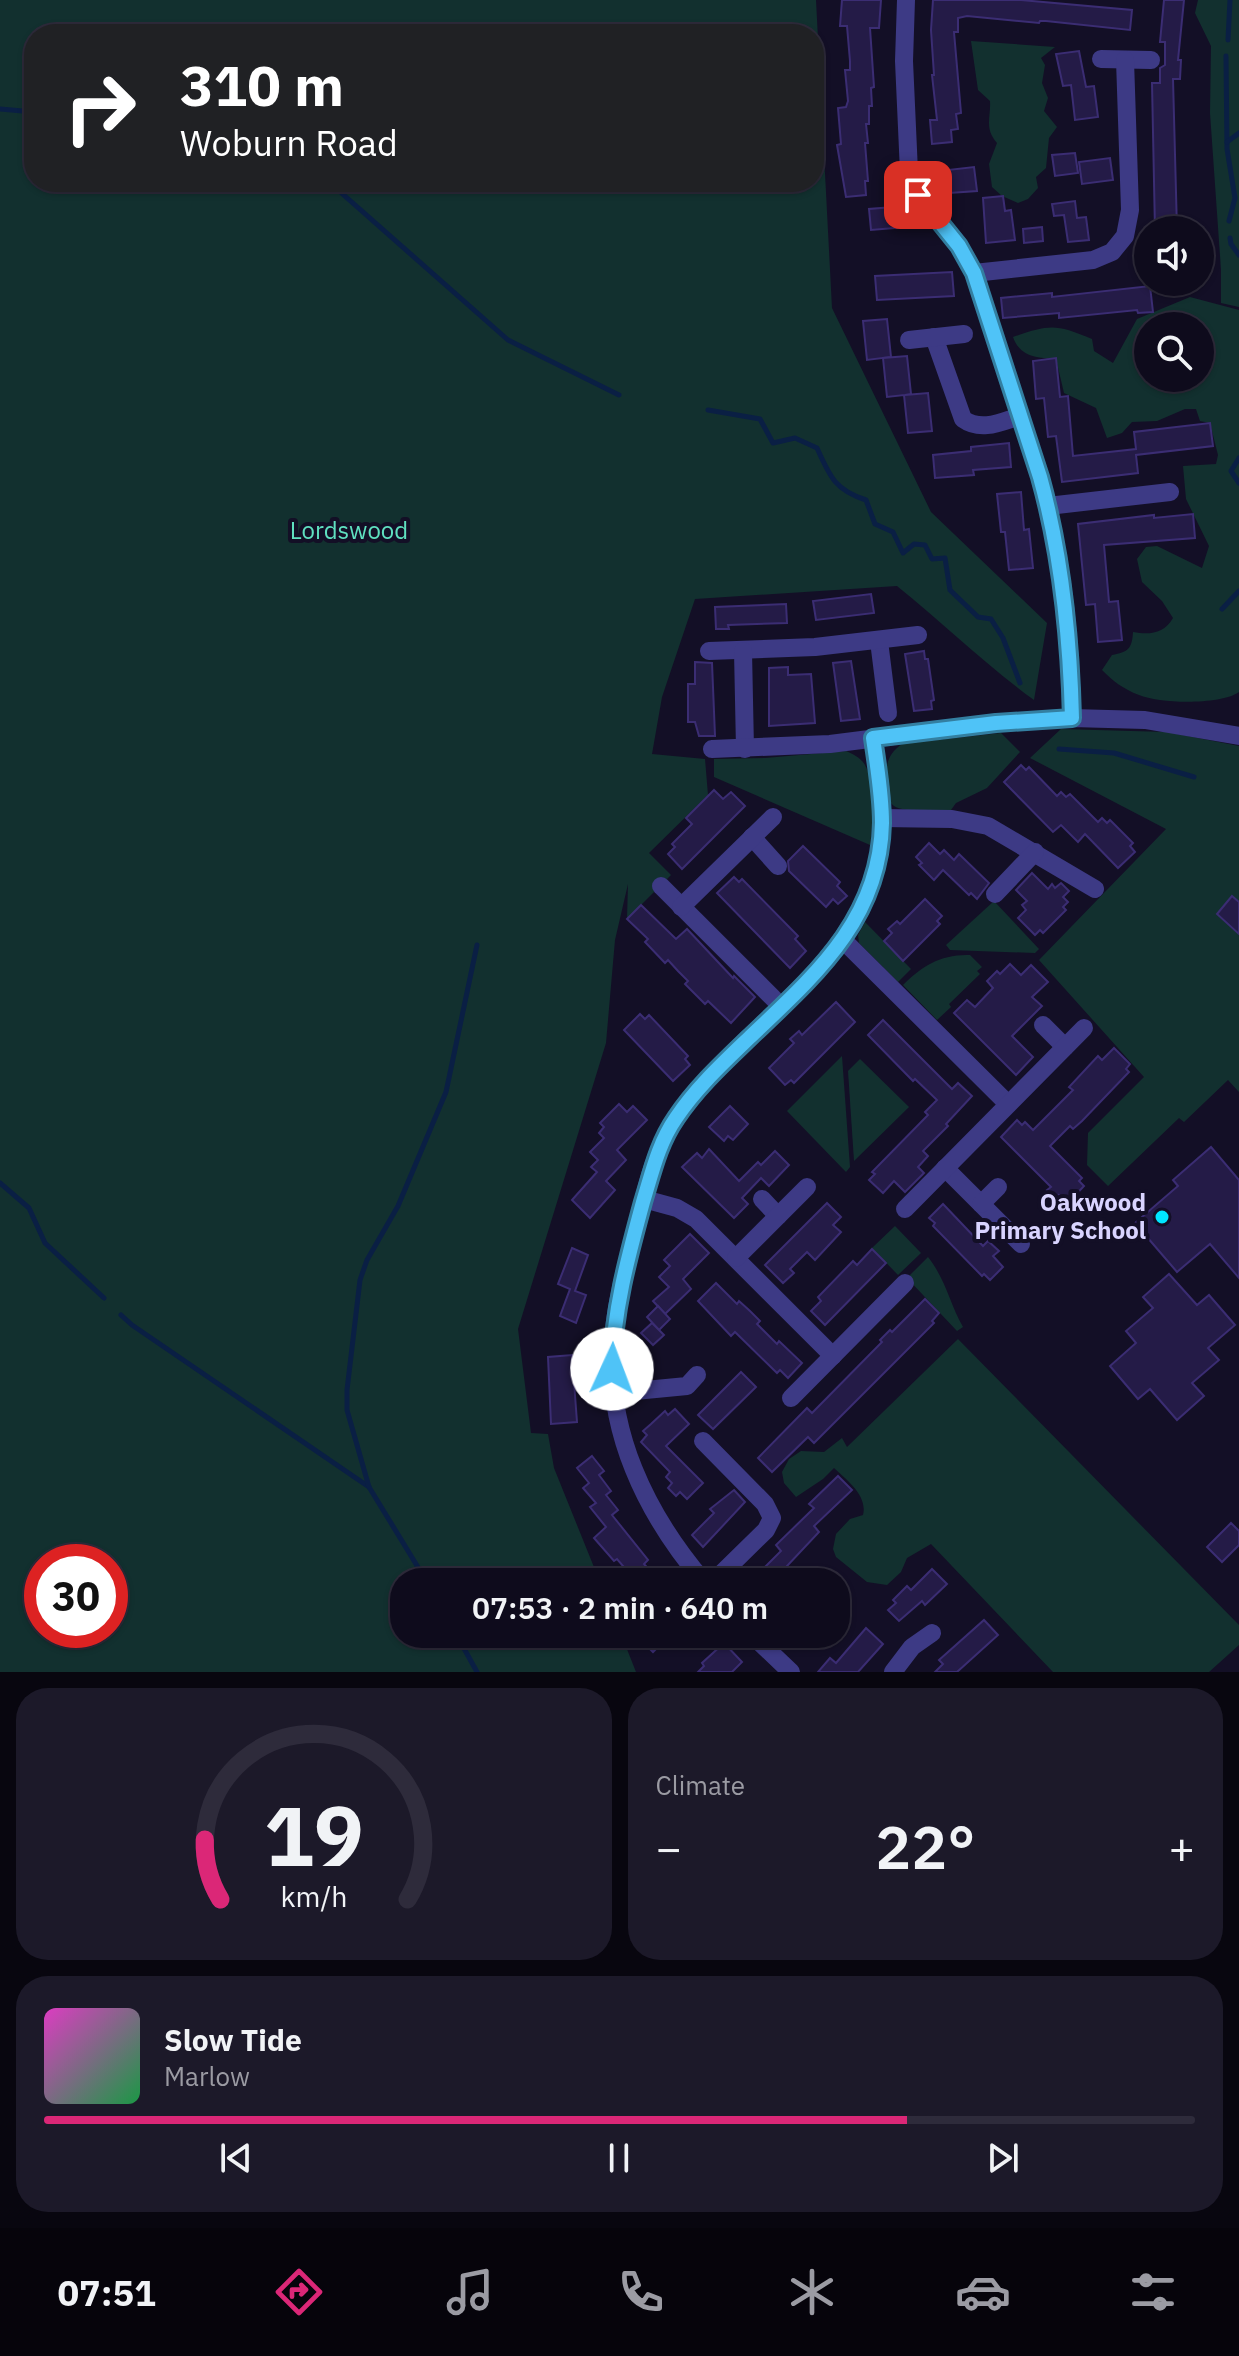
<!DOCTYPE html>
<html lang="en">
<head>
<meta charset="utf-8">
<style>
	body { margin:0; font-family:"IBM Plex Sans",sans-serif; background:#1c1929; color:#f1f3f6; height:100vh; display:flex; flex-direction:column; font-size:30px; white-space:nowrap }
	* { box-sizing:border-box; margin:0 }
	p { font-size:26px; color:#9b9ba3 }
	.icon { flex:none; width:44px; height:44px; fill:none; stroke:currentColor; stroke-width:2; stroke-linecap:round; stroke-linejoin:round }
	.map { position:relative; height:1672px; overflow:hidden }
	.details { display:flex; flex-direction:column; gap:16px; padding:16px; background:#08060f; flex:1 }
	.details>* { flex:none }
	.guide { position:absolute; left:24px; top:24px; width:800px; height:168px; border-radius:32px; box-shadow:0 2px 6px #0004,0 0 0 2px #2e2b3b; background:#202124; color:#fff; overflow:hidden }
	.buttons { position:absolute; left:1134px; top:216px; display:grid; gap:16px }
	.buttons a { display:grid; place-items:center; width:80px; height:80px; border-radius:50%; background:#0e0b1c; box-shadow:0 2px 6px #0004,0 0 0 2px #2e2b3b; font-size:40px }
	.speed { position:absolute; left:24px; top:1544px; display:flex; gap:16px; font-size:40px; font-weight:700; text-align:center }
	.speed>* { display:grid; place-content:center; width:104px; height:104px; border-radius:50%; background:#0e0b1c; box-shadow:0 2px 6px #0004,0 0 0 2px #2e2b3b; line-height:1 }
	.speed .limit { border:12px solid #d22; background:#fff; color:#111 }
	.pin { position:absolute; display:grid; place-items:center; width:68px; height:68px; color:#fff; margin:-34px; border-radius:16px; box-shadow:0 4px 12px #0006 }
	.me { position:absolute; width:88px; margin:-44px; rotate:2deg; stroke-linejoin:round; filter:drop-shadow(0 0 6px #0008) }
	.turn { display:flex; align-items:center; gap:28px; height:168px; padding:0 24px; font-size:36px }
	.turn .icon { width:104px; height:104px; stroke-width:2.5 }
	.turn b { display:block; font-size:56px; line-height:68px }
	.big { font-size:60px; font-weight:600; line-height:1.1 }
	.details .widget { flex:1; display:flex; flex-direction:column; justify-content:center; gap:12px; min-width:0; padding:0 28px; border-radius:32px; background:#1c1929 }
	.details .dial { align-items:center; gap:0 }
	.dial svg { height:208px; overflow:visible; fill:none; stroke:#2e2b3b; stroke-width:7; stroke-linecap:round; text-anchor:middle }
	.dial text { fill:#f1f3f6; stroke:none }
	.song { display:flex; align-items:center; gap:24px }
	.cover { width:96px; height:96px; border-radius:12px; background:linear-gradient(135deg,hsl(310 70% 55%),hsl(140 70% 35%)) }
	.played { height:8px; border-radius:4px; background:linear-gradient(90deg,#db2777 75%,#2e2b3b 75%) }
	.keys { display:flex; justify-content:space-around; direction:ltr }
	.heat { display:flex; justify-content:space-between; align-items:center; font-size:44px; direction:ltr }
	.details .tiles { flex:1; display:grid; gap:16px; grid-template-columns:1fr 1fr }
	.widget:last-child { grid-column:span 2 }
	.trip { position:absolute; left:390px; top:1568px; width:460px; height:80px; border-radius:32px; background:#0e0b1c; box-shadow:0 2px 6px #0004,0 0 0 2px #2e2b3b; font-weight:600; line-height:80px; text-align:center }
	.tab-bar { display:flex; height:128px; justify-content:space-around; align-items:center; background:#06040b; color:#9b9ba3 }
	.tab-bar .icon { width:56px; height:56px }
	.tab-bar .current { color:#db2777 }
	.tab-bar b { font-size:36px; color:#f1f3f6 }
	.map>svg:first-child { display:block }
	.green { fill:#12302f; fill-rule:evenodd }
	.lines { fill:none; stroke-linecap:round; stroke-linejoin:round }
	.stream { stroke:#0a1f44; stroke-width:5 }
	.building { fill:#241b47; stroke:#3b2d73; stroke-width:2 }
	.minor { stroke:#3d3a85; stroke-width:18 }
	.route-casing { stroke:#337fa1; stroke-width:20 }
	.route { stroke:#4fc3f7; stroke-width:14 }
	.poi-dot { fill:#00e5ff; stroke:#130f26; stroke-width:3 }
	.labels { text-anchor:middle; stroke-width:8; stroke-linejoin:round; paint-order:stroke }
	.park-label { font-size:24px; fill:#5fe0c0; stroke:#130f26 }
	.poi-label { font-size:24px; font-weight:bold; fill:#d9d4ff; stroke:#130f26; text-anchor:end }
</style>
</head>
<body>
<div class="map">
<svg width="1239" height="1672" viewBox="0 0 1239 1672">
	<rect width="100%" height="100%" fill="#130f26"/>
	<g class="green">
		<path d="M0,0h816l16,308 99,204 116,111 -13,77c-48,-35 -91,-77 -137,-114l-202,13 -33,98 -10,57 53,5 3,36 -59,58 22,22 -44,44 1,-35 -13,56 -9,103 -88,286 13,104 17,1 6,34 46,114h-196v52h217l15,38h-636zM34,34h780v148h-780zM42,1562h68v68h-68z"/>
		<path d="M1198,0h41v307l-18,-4v-33l-11,-157 1,-67 -16,-33z"/>
		<path d="M971,41l84,6 -14,11 4,7 -3,18 6,15 -4,13 13,16 -8,11 -3,30 -10,9 2,11 -10,11 -10,4 -16,-7 -10,-9 -3,-23 8,-21c-13,-15 -6,-25 -7,-42l-12,-11z"/>
		<path d="M1190,297l49,13v382c-18,13 -79,12 -100,3 -16,-6 -26,-14 -37,-25l10,-15c16,-3 20,-6 21,-23 16,3 31,2 40,-14l-11,-17 -20,-19 -5,-23 9,-12 11,-1 45,22 7,-22 -23,-47 -3,-33 33,-2 2,-9 -8,-32 -10,-2 -4,-12h-11l-28,12 -25,1 -10,11 -15,5 -11,-30 -32,-15 -8,-34c-19,-1 -36,-2 -43,-22 37,-13 43,-13 79,2l2,12 19,12 24,-44zM1148,326h52v52h-52z"/>
		<path d="M1061,729l106,3 72,14v346l-11,-12 -44,42 -5,-4 -71,68 -21,-21 1,-32 56,-56 -105,-117 127,-131 -136,-71z"/>
		<path d="M1001,733l19,19 -33,36 -31,15 -5,7c-13,0 -48,3 -57,-4 -6,-4 -5,-11 -6,-18 -3,-19 -3,-32 14,-44z"/>
		<path d="M846,751c7,3 16,7 20,16 9,17 7,58 4,78l-156,-68v-18l51,-1z"/>
		<path d="M994,901l45,48 -4,4 -85,-3 -4,-5z"/>
		<path d="M865,922l46,47 -13,13 -39,-39 -1,-8z"/>
		<path d="M970,955l12,12 -5,4 3,3 -31,30 2,3 -14,13 -34,-35c19,-19 38,-31 67,-30z"/>
		<path d="M842,1056l8,111 -4,5 -59,-61z"/>
		<path d="M860,1059l49,48 -55,54 -6,-90z"/>
		<path d="M895,1226l26,27 -23,22 -26,-27z"/>
		<path d="M928,1257c18,23 21,45 35,70l-6,4 -50,-53z"/>
		<path d="M958,1339l281,286v20l-30,27h-156l-122,-128 -24,14 -6,14 -14,13 -20,-3 -31,-25 -3,-8 3,-15 14,-15 13,-4c5,-19 -16,-35 -29,-47l-11,11 -27,18 -12,-14 -2,-11 7,-13 12,-8 23,1 18,-14 5,9z"/>
	</g>
	<g class="lines">
		<g class="stream">
			<path d="M1228,40l2,-40"/>
			<path d="M1226,56l1,93 8,49 -6,23"/>
			<path d="M0,109l34,3"/>
			<path d="M1227,142l12,-9"/>
			<path d="M329,182l179,158 111,55"/>
			<path d="M1230,238l1,6 8,11"/>
			<path d="M708,410l52,9 13,24 22,-5 22,10c13,29 18,42 49,52l9,24 18,8 10,21 11,-9 11,1 7,14 13,-1 5,32 28,27 13,2 12,19 17,45"/>
			<path d="M1239,458l-8,13 8,12"/>
			<path d="M1222,609l17,-18"/>
			<path d="M1059,749l55,4 80,24"/>
			<path d="M0,1183l29,25 16,35 59,55"/>
			<path d="M121,1315l11,10 237,162"/>
			<path d="M427,1582l-58,-95 -22,-77v-20l13,-110 7,-20 31,-54 48,-114 31,-147"/>
			<path d="M456,1634l21,38"/>
		</g>
	</g>
	<g class="building">
		<path d="M842,0h39l-2,28h-9l4,59 -3,1 1,18h-3v18h-3l2,19h-3l3,38h-3l1,14 -20,2 -9,-52 4,-1 -3,-36 8,-1 2,-6 -3,-31h5v-9l-3,-35h-7z"/>
		<path d="M933,0h88l111,10 -2,20 -84,-9h-6l-1,2 -72,-7 -9,2v14h-4l7,81 -5,1 2,15 -7,1 1,12 -20,2 -2,-24h7l-5,-45h2l-3,-45z"/>
		<path d="M1164,0h20l-6,60h3l-1,19h-7l4,151h-22l-3,-147h8v-15l5,-3v-23h-5z"/>
		<path d="M1079,51l7,36 8,-1 4,31 -23,3 -4,-35 -8,1 -7,-32z"/>
		<path d="M1075,153l3,20 -23,3 -3,-21z"/>
		<path d="M1110,158l3,22 -31,4 -3,-22z"/>
		<path d="M974,167l3,24 -42,3 -5,-22z"/>
		<path d="M1003,196l2,15 6,-1 4,30 -29,3 -3,-45z"/>
		<path d="M1075,201l2,17 9,-1 3,23 -21,2 -4,-27 -10,1 -2,-12z"/>
		<path d="M905,206l1,21 -35,3 -2,-21z"/>
		<path d="M1042,227l1,14 -19,2 -1,-14z"/>
		<path d="M952,272l2,24 -77,4 -2,-24z"/>
		<path d="M1150,286l3,26 -15,1 -1,-3 -78,8v-5l-56,5 -2,-20 51,-5v4z"/>
		<path d="M887,319l4,38 -24,3 -4,-39z"/>
		<path d="M907,356l4,38 -6,1 23,-2 4,38 -24,2 -4,-38 -17,2 -4,-39z"/>
		<path d="M1056,358l4,39 8,-1 5,60 63,-7 -2,-17 76,-9 3,23 -77,9 2,18 -76,9 -6,-46 -8,1 -4,-39 -8,1 -3,-38z"/>
		<path d="M1009,443l2,24 -38,3 1,5 -39,3 -2,-23 38,-4v-4z"/>
		<path d="M1021,492l3,38 5,-1 4,39 -24,2 -4,-38h-4l-4,-38z"/>
		<path d="M1193,514l2,24 -91,7 5,57 9,-1 4,39 -24,2 -3,-38 -9,1 -8,-81 76,-9v3z"/>
		<path d="M871,594l3,19 -58,7 -3,-19z"/>
		<path d="M786,604l1,19 -59,2 1,4h-13l-1,-22z"/>
		<path d="M924,651l1,8h3l6,41 -3,1 1,8 -18,2 -9,-57z"/>
		<path d="M851,661l9,58 -19,2 -8,-58z"/>
		<path d="M695,662l17,1 3,73h-16l-4,-14h-7v-38h7z"/>
		<path d="M788,667v8l23,-1 4,49 -46,3v-58z"/>
		<path d="M1021,765l5,5 3,-3 28,29 4,-4 5,5 4,-3 28,28 4,-4 5,5 3,-3 23,23 -3,3 5,6 -17,16 -33,-34 -7,8 -17,-17 -8,7 -49,-50z"/>
		<path d="M714,790l9,9 8,-7 14,14 -63,63 -14,-15 7,-7 -3,-3 20,-20 -6,-6z"/>
		<path d="M929,843l11,11 4,-4 10,10 5,-6 30,29 -12,16 -6,-6 -2,2 -26,-25 -9,10 -15,-15 3,-2 -6,-6z"/>
		<path d="M803,846l37,36 -3,4 10,10 -9,8 -5,-5 -7,8 -37,-36 -1,-10z"/>
		<path d="M1032,873l16,16 4,-5 3,4 6,-5 8,8 -6,6 5,5 -5,5 3,3 -23,23 -3,-3 -5,5 -17,-17 8,-8 -4,-5 5,-4 -11,-11z"/>
		<path d="M734,877l5,5 3,-3 56,57 -3,3 11,12 -16,17 -73,-75z"/>
		<path d="M1232,896l7,6v32l-22,-20z"/>
		<path d="M925,899l17,17 -5,5 3,3 -37,37 -19,-20 8,-8 -4,-4 9,-8 3,3z"/>
		<path d="M641,905l35,34 11,-10 46,49 1,-2 21,21 -24,26 -23,-22 -3,3 -20,-20 3,-3 -10,-10 -10,-11 -3,3 -20,-21 3,-3 -21,-20z"/>
		<path d="M1010,964l11,11 10,-10 17,17 -16,15 10,9 -30,30 21,21 -17,18 -62,-62 13,-13 8,7 18,-19 -6,-7 10,-10 3,3z"/>
		<path d="M836,1002l19,20 -61,61 -3,-3 -6,5 -16,-17 25,-25 -4,-4 9,-8 3,4z"/>
		<path d="M640,1014l5,5 4,-4 39,41 -3,3 5,6 -17,16 -49,-51z"/>
		<path d="M883,1020l69,69 6,-6 14,13 -26,28 2,2 -25,25 5,5 -10,11 6,6 -19,19 -11,-11 -11,12 -14,-13 6,-6 -3,-2 56,-57 -3,-3 12,-12 -22,-21 -2,2 -45,-46z"/>
		<path d="M1114,1048l16,16 -4,5 3,3 -47,49 -9,8 -3,-3 -20,20 32,32 -3,3 5,5 -16,17 -9,-8 -3,4 -9,-9 4,-3 -50,-50 16,-17 5,5 3,-3 8,8 40,-40 -4,-3 29,-31 4,4z"/>
		<path d="M619,1104l8,8 6,-6 14,14 -30,30 9,10 -20,21 9,9 -25,28 -18,-18 25,-28 -6,-5 7,-7 -8,-8 14,-14 -5,-5 5,-6 -4,-4z"/>
		<path d="M730,1106l18,18 -15,16 -5,-4 -4,5 -15,-14z"/>
		<path d="M1211,1147l28,33v98l-29,-34 -33,28 -42,-49 43,-37 -5,-6z"/>
		<path d="M709,1149l30,32 19,-19 3,3 14,-14 14,14 -20,21 -8,-8 -19,20 6,6 -14,14 -52,-51 15,-14 5,5z"/>
		<path d="M827,1203l14,14 -8,8 8,7 -26,28 -8,-8 -17,17 4,4 -11,10 -18,-18z"/>
		<path d="M943,1204l40,42 5,-5 11,10 -6,5 10,11 -13,13 -6,-6 -2,2 -49,-50 2,-3 -6,-5z"/>
		<path d="M690,1234l19,19 -26,26 8,10 -26,25 -12,-13 16,-14 -10,-10 11,-11 -6,-6z"/>
		<path d="M572,1248l16,7 -13,36 11,4 -10,28 -16,-7 10,-27 -12,-5z"/>
		<path d="M872,1249l14,14 -61,62 -14,-14 10,-10 -3,-4 35,-36 4,4z"/>
		<path d="M1169,1274l28,31 12,-10 26,30 -27,23 11,12 -27,23 12,13 -27,24 -27,-31 -12,10 -28,-33 26,-23 -10,-12 27,-23 -10,-11z"/>
		<path d="M716,1283l21,21 2,-3 11,10 10,10 -3,3 20,20 2,-3 23,22 -14,15 -8,-8 -3,3 -42,-41 -4,4 -33,-35z"/>
		<path d="M925,1299l14,14 -7,8 2,2 -120,120 -6,-6 -36,35 -14,-14 49,-50 5,5 70,-71 -2,-2 10,-10 2,2z"/>
		<path d="M658,1306l12,13 -11,11 -12,-13z"/>
		<path d="M652,1323l12,12 -11,10 -12,-12z"/>
		<path d="M572,1355l5,67 -26,2 -3,-67z"/>
		<path d="M741,1372l15,15 -43,42 -15,-14z"/>
		<path d="M675,1409l14,15 -23,22 37,37 -16,16 -7,-7 -4,4 -8,-8 4,-5 -6,-6 4,-5 -29,-30 6,-7 -4,-4 8,-7 14,-13 3,4z"/>
		<path d="M592,1456l12,15 -5,4 12,16 -5,4 12,15 -6,5 36,45 -4,4 6,7 -13,11 -20,-23 -3,2 -20,-23 12,-11 -16,-20 6,-4 -13,-15 6,-5 -12,-15z"/>
		<path d="M838,1476l14,14 -38,36 5,6 -47,50h-22l31,-31 -5,-6 38,-37 -5,-4z"/>
		<path d="M734,1490l11,12 -42,45 -11,-12 22,-22 -4,-4z"/>
		<path d="M1231,1523l8,8v14l-17,17 -15,-15z"/>
		<path d="M932,1569l15,15 -22,21 -3,-4 -23,20 -11,-11 8,-7 -3,-3 14,-14 4,4z"/>
		<path d="M984,1620l14,15 -41,37h-22l8,-8 -4,-4z"/>
		<path d="M866,1628l17,16 -25,28h-40l12,-14 6,5z"/>
		<path d="M635,1634h36l-18,18z"/>
		<path d="M724,1643l18,19 -10,10h-34l6,-6 -2,-3z"/>
	</g>
	<g class="lines">
		<g class="minor">
			<path d="M906,0l-2,61 5,111 9,23 41,51 15,27 66,204c22,79 31,159 32,241"/>
			<path d="M1101,59l50,1"/>
			<path d="M974,273l119,-13 19,-8 13,-16 5,-26 -5,-150"/>
			<path d="M934,337l29,82c18,13 38,3 57,-3"/>
			<path d="M909,340l55,-6"/>
			<path d="M1048,506l122,-14"/>
			<path d="M879,641l9,72"/>
			<path d="M709,651l106,-4 103,-12"/>
			<path d="M743,651l2,98"/>
			<path d="M712,749l118,-5 166,-21 76,-5 73,2 94,16"/>
			<path d="M882,818l70,1 36,7 107,63"/>
			<path d="M752,837l26,29"/>
			<path d="M661,886l120,120"/>
			<path d="M995,894l40,-42"/>
			<path d="M681,907l92,-90"/>
			<path d="M843,940l165,164"/>
			<path d="M1043,1025l22,22"/>
			<path d="M945,1168l76,76"/>
			<path d="M644,1199l33,9 19,11 137,137"/>
			<path d="M762,1199l16,17"/>
			<path d="M981,1204l17,-17"/>
			<path d="M905,1209l179,-181"/>
			<path d="M736,1258l71,-71"/>
			<path d="M614,1393l73,-7 10,-11"/>
			<path d="M791,1398l114,-115"/>
			<path d="M703,1441l62,63 7,14 -6,12 -53,52"/>
			<path d="M704,1582c-58,-68 -99,-152 -91,-243 3,-39 14,-76 24,-113 9,-37 17,-76 39,-108 69,-100 197,-154 206,-289 2,-30 -5,-61 -9,-91"/>
			<path d="M751,1634l40,38"/>
			<path d="M893,1672l19,-25 20,-14"/>
		</g>
	</g>
	<g class="lines">
		<defs>
			<path id="route" d="M612,1369c1,-57 16,-112 31,-167 9,-29 15,-58 33,-84 20,-30 47,-55 73,-80 65,-62 131,-118 133,-215 0,-29 -5,-57 -9,-85l123,-15 76,-5c-2,-82 -10,-162 -32,-241l-66,-204 -15,-27 -41,-51"/>
		</defs>
		<use href="#route" class="route-casing"/>
		<use href="#route" class="route"/>
	</g>
	<circle class="poi-dot" cx="1162" cy="1217" r="8"/>
	<g class="labels">
		<g class="park-label">
			<text x="349" y="539">Lordswood</text>
		</g>
		<g class="poi-label">
			<text x="1146" y="1211">Oakwood<tspan x="1146" dy="28">Primary School</tspan></text>
		</g>
	</g>
</svg>
<div class="buttons">
<a><svg class="icon" aria-label="sound" viewBox="0 0 24 24"><path d="M4 9h4l5-4v14l-5-4H4zM17 9q2 3 0 6"/></svg></a>
<a><svg class="icon" aria-label="search" viewBox="0 0 24 24"><circle cx="10" cy="10" r="6"/><path d="M15 15l6 6"/></svg></a>
</div>
<div class="speed"><div class="limit">30</div></div>
<div class="pin" style="left:918px;top:195px;background:#d93025"><svg class="icon" aria-label="arrive" viewBox="0 0 24 24"><path d="M6 21V4h12l-3 4 3 4H6"/></svg></div>
<svg class="me" style="left:612px;top:1369px" viewBox="-20 -20 40 40"><circle r="19" fill="#fff"/><path d="M0-13L10 11 0 6-10 11z" fill="#4fc3f7"/></svg>
<div class="trip">07:53 · 2 min · 640 m</div>
<div class="guide">
<div class="turn"><svg class="icon" aria-label="right" viewBox="0 0 24 24"><path d="M7 20v-9h11M14 6l5 5-5 5"/></svg><div><b>310 m</b>Woburn Road</div></div>
</div>
</div>
<section class="details">
<div class="tiles">
<div class="widget dial"><svg viewBox="0 0 100 80">
<path d="M14 69A42 42 0 1 1 86 69"/>
<path d="M14 69A42 42 0 0 1 8 46" stroke="#db2777"/>
<text x="50" y="56" font-size="32" font-weight="700">19</text>
<text x="50" y="72" font-size="11">km/h</text>
</svg></div>
<div class="widget"><p>Climate</p>
<div class="heat"><a>−</a><b class="big">22°</b><a>+</a></div>
</div>
<div class="widget">
<div class="song"><i class="cover"></i><div><b>Slow Tide</b><p>Marlow</p></div></div>
<div class="played"></div>
<div class="keys"><svg class="icon" aria-label="previous" viewBox="0 0 24 24"><path d="M18 5L8 12l10 7zM5 5v14"/></svg><svg class="icon" aria-label="pause" viewBox="0 0 24 24"><path d="M8 5v14M16 5v14"/></svg><svg class="icon" aria-label="next" viewBox="0 0 24 24"><path d="M6 5l10 7-10 7zM19 5v14"/></svg></div>
</div>
</div>
</section>
<nav class="tab-bar">
<b>07:51</b>
<svg class="icon current" aria-label="directions" viewBox="0 0 24 24"><path d="M12 3l9 9-9 9-9-9zM9 14v-3h6M13 9l2 2-2 2"/></svg>
<svg class="icon" aria-label="music" viewBox="0 0 24 24"><path d="M9 18V5l10-2v13"/><circle cx="6" cy="18" r="3"/><circle cx="16" cy="16" r="3"/></svg>
<svg class="icon" aria-label="phone" viewBox="0 0 24 24"><path d="M5 4h4l2 5-3 2q2 4 5 5l2-3 5 2v4C11 20 4 13 5 4z"/></svg>
<svg class="icon" aria-label="climate" viewBox="0 0 24 24"><path d="M12 3v18M4 7l16 10M4 17L20 7"/></svg>
<svg class="icon" aria-label="car" viewBox="0 0 24 24"><path d="M5 17H2v-5l4-1 3-4h7l3 4 3 1v5h-3M9 17h6M6 11h13"/><circle cx="7" cy="17" r="2"/><circle cx="17" cy="17" r="2"/></svg>
<svg class="icon" aria-label="filters" viewBox="0 0 24 24"><path d="M4 7h16M4 17h16"/><circle cx="9" cy="7" r="2"/><circle cx="15" cy="17" r="2"/></svg>
</nav>
</body>
</html>
